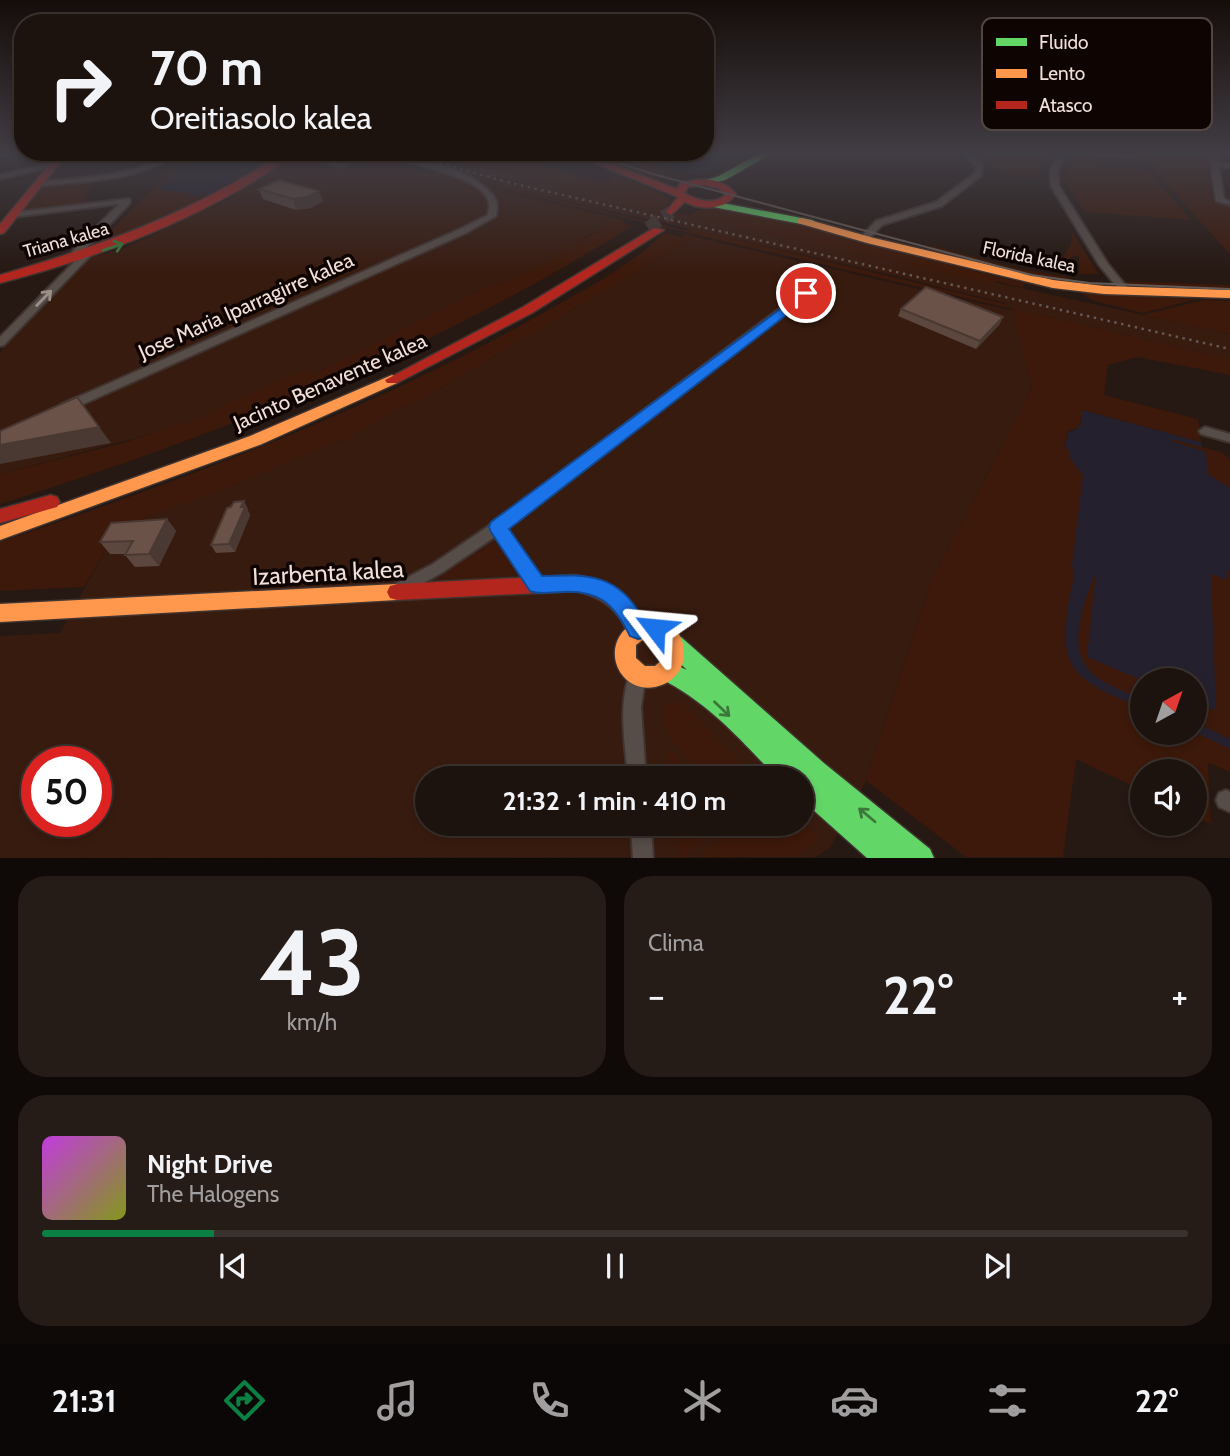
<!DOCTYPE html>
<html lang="es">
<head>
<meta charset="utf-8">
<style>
	body { margin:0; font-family:Cabin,sans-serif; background:#251b17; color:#f1f3f6; height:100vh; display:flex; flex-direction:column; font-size:26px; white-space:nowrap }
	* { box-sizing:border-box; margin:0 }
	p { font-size:23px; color:#a09e9e }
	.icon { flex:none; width:38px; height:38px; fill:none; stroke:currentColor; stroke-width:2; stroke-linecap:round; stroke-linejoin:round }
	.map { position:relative; height:858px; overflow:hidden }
	.details { display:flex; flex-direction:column; gap:18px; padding:18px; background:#0f0a08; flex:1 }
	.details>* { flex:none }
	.banner { position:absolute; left:14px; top:14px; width:700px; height:147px; border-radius:28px; box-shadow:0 4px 10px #0003,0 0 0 2px #3a322e; background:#1c120e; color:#f1f3f6; overflow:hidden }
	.needle { width:46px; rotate:40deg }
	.tools { position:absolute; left:1130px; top:668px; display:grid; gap:14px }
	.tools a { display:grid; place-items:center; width:77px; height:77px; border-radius:50%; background:#1c120e; box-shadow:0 4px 10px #0003,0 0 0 2px #3a322e; font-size:35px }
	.speed { position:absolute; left:21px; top:746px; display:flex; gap:14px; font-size:35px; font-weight:700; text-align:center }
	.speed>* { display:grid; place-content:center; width:91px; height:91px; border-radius:50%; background:#1c120e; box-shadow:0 4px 10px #0003,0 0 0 2px #3a322e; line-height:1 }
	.speed .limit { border:10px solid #d22; background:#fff; color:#111 }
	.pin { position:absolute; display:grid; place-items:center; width:60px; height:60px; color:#fff; margin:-30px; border:4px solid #fff; border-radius:50%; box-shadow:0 2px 7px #0007 }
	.me { position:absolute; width:77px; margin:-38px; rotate:299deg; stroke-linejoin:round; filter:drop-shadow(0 0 5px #0008) }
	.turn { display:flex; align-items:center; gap:24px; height:147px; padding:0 21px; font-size:32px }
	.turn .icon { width:91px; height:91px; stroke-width:2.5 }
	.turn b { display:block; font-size:49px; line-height:60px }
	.big { font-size:52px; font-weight:700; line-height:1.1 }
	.details .widget { flex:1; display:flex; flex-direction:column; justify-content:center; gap:10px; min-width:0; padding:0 24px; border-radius:28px; background:#251b17 }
	.details .dial { align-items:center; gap:0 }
	.dial b { font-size:91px; line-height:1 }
	.song { display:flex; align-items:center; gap:21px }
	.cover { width:84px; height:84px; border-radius:10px; background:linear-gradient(135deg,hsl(290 70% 55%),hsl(70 70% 35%)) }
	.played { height:7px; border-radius:4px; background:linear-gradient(90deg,#0b8043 15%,#3a322e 15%) }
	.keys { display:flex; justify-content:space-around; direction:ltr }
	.heat { display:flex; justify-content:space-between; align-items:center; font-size:38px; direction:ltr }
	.details .tiles { flex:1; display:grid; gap:18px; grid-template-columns:1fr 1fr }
	.widget:last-child { grid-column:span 2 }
	.trip { position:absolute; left:415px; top:766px; width:399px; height:70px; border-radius:35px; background:#1c120e; box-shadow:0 4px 10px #0003,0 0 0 2px #3a322e; font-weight:700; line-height:70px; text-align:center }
	.tab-bar { display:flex; height:112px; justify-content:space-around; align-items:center; background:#0b0706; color:#a09e9e }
	.tab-bar .icon { width:49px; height:49px }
	.tab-bar .on { color:#0b8043 }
	.tab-bar b { font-size:32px; color:#f1f3f6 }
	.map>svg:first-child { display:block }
	.built { fill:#381b0f; fill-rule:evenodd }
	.education { fill:#25202d; fill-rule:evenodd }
	.green { fill:#3c190a }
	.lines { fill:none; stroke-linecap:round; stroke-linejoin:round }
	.primary-tunnel { stroke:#443630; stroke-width:13; stroke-dasharray:13 6; stroke-linecap:butt }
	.street-casing { stroke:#403431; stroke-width:4 }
	.fast-casing { stroke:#403431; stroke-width:3 }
	.slow-casing { stroke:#403431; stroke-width:3 }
	.jam-casing { stroke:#403431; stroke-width:3 }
	.street { fill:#574d48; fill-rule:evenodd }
	.fast { fill:#63d668; fill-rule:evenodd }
	.slow { fill:#ff974d; fill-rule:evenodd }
	.jam { fill:#b3261e; fill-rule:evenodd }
	.tram { stroke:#635954; stroke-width:2 }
	.rail { stroke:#635954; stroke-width:2.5; stroke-dasharray:2.5 4.5; stroke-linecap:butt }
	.wall { fill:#5b473e }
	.shaded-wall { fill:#4a3932 }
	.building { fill:#6a5248; stroke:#4a3932; stroke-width:2 }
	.oneway { stroke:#3d783a }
	.oneway2 { stroke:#9c8f89 }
	.route { fill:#1a73e8; stroke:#114b97; stroke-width:2 }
	.labels { text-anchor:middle; stroke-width:7; stroke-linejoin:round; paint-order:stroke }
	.far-street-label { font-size:18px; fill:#f1dfd8; stroke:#0e0502 }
	.street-label { font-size:21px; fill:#f1dfd8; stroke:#0e0502 }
	.near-street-label { font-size:24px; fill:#f1dfd8; stroke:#0e0502 }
	.key { fill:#0e0502; stroke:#524642; stroke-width:2 }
	.key-label { font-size:19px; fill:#f1dfd8 }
</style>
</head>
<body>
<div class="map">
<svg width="1230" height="858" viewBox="0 0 1230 858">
	<rect width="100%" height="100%" fill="#261812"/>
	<g class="built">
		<path d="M297,154h70l110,31 12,12 15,-5 115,28 -30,15 -39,27 -48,22 -8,-1 -180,91 -103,41 -53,17 -158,42v-122l89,-94 35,-10 103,-48z"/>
		<path d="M394,154h39l218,53 579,127v25l-219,-51 -6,-5 -126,-31 -382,-87z"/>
		<path d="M695,237l318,74 19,77 -102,196 -64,197 -36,67 -15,9 -815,1v-222l60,-3 58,-106 104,-37 116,-49 4,1 61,-36 4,2zM37,761h59v60h-59zM427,779h375v45h-375z"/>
	</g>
	<g class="education">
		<path d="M190,154h86l-60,38 -86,41 -18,5z"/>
		<path d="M624,154h118l-41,22z"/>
		<path d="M1082,410l119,32 1,6 18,4 10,7v313l-139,-62 -25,-25 -2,-229 4,-24 7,-2 6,-7zM1143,681h52v52h-52z"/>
	</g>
	<g class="green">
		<path d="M185,154h5l-33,36 34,3 -3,3 11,1 4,-3 10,2 -69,33 -45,15z"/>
		<path d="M441,154h37l19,4 16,-3 90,29 13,-8 43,16 12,10 -9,8 -224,-54z"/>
		<path d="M589,154l31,3 -9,-3h3l55,16 -14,11z"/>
		<path d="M977,154h73l-17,26 -41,-12z"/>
		<path d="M1077,154h18l3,4 -2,2 5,7 46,3 45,50 -107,-8 -22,-34 9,-20z"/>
		<path d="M1136,154l70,3 7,45 17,4v48l-75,-82v-5l-21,-10z"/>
		<path d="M93,180l-10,24 -64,9 22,-27z"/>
		<path d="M484,182l199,48 9,-1 313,75 6,4 219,51v16l-93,-18 -29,8 -4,30 94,24 3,23 -118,-32 -4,17 -12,5 -2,16 5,2 -1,6 14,20 -11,89c5,14 -3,28 -4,42 -2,13 -4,32 -1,44 6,33 50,46 76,57v25l52,-1 35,17v23l-22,-9 3,61 -16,-7v-45h-52v19l-67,-32 -13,98h-97l-100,-76 64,-197 102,-196 -20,-79 -515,-121z"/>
		<path d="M488,187l135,33v3l9,3c-194,123 -412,209 -632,278v-30l119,-30 91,-29 -2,-3 101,-44 5,6 180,-91 8,1 57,-28 -2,-2 61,-34 -114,-28 -9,3z"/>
		<path d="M704,209c26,-2 53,7 79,12 97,20 192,56 290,71l-49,-8 -1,4 -27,-7 -2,3 -306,-69z"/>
		<path d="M1072,232l26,41 -1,1h-18v-17l-4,-2 -17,11 13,-22z"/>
		<path d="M664,233l18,4 3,-3 137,33 -10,1 -3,-4 -114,-27 -288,171 -4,-2 -61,36 -4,-1 -116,49 -103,37 -35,60 -84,4v-49c183,-62 367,-130 536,-225 43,-25 93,-49 128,-84z"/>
		<path d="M933,246l86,23 50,8 3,7 -27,-4 -114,-29z"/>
		<path d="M1120,281l110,4v7l-99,-6z"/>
		<path d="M1082,294v-1l115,6 -54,14 -49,-12z"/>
		<path d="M1204,300l26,1v33l-87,-19z"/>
		<path d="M1174,440l46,12 10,7v29l-22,-14 -2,-22 -35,-11z"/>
		<path d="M495,542l5,1 15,22 1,6 -6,5 -69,3 -1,-3z"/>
		<path d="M1228,570l2,1v168l-35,-17v-20l21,8 -5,-136 17,6z"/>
		<path d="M1096,572l-9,85 57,24 -1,18c-15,-6 -32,-12 -45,-21 -35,-25 -15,-73 -2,-106z"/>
		<path d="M677,702l5,2 74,75h-44c-18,-17 -64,-48 -45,-76z"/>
		<path d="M667,747l34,32h-31z"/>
		<path d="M802,821l18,18 -25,18h-94l26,-28 16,-5h59z"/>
		<path d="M675,824h40l-29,33 -7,1z"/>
	</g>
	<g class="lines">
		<path class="primary-tunnel" d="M648,228l23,-16"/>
		<defs>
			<g id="street">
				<path d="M0,154h10l-10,4z"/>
				<path d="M167,154h8c-31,27 -97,28 -137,32l-4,-2 4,-2c39,-4 96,-5 129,-28z"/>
				<path d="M380,154c29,0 102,17 116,46 2,5 1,10 0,16l-30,17 -396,177h-8l-2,-3 2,-3 398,-175 28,-14c0,-4 2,-8 1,-11 -4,-30 -87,-40 -109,-50z"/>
				<path d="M477,154h17l-7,5z"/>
				<path d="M963,154h8l12,11 -2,11 -39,30 -60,19 -15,16h-6v-4l15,-16 60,-19 39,-29 1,-6z"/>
				<path d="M1058,154h7l-7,17 1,15 49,78 22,27 -2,2h-6l-23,-28 -48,-79 -1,-15z"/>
				<path d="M1209,154h8l1,8 12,2v4l-11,-2 5,33 6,2v4l-14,-4z"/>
				<path d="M56,161h3v4l-59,14v-4z"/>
				<path d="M127,199h3v4l-49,51v1l6,-4 3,1v4l-86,89 -4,1v-9l76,-77 -5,-3 2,-6 46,-47 -106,13 -4,-2 1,-2z"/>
				<path d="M831,284l3,1v4l-25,6 -302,233 35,52 3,5 -3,5 -5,1 -5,-1 -36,-54 -53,36 -42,24 -5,2 -5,-2 -3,-5 3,-5 42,-22 60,-41 310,-232z"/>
				<path d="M1205,427l25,7v8l-29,-8 -2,-3z"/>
				<path d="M638,666l6,2 2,6 -5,33 5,72h-18c-3,-36 -11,-77 4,-111z"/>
				<path d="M1226,790l4,2v20l-11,-5 -3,-7 3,-7z"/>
				<path d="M631,824h20l2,34h-20z"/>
			</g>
			<g id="fast">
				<path d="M759,154h12l-46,26 -17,4 -5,-3 16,-5z"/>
				<path d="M712,201l100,19 5,3 -5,3 -104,-20 -1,-2z"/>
				<path d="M674,634l7,3 144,127 105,85 4,9h-67l-65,-58v-21h-24c-37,-39 -70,-77 -119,-101l-3,-7 3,-7 8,-3 20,9 -20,-19 -3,-7 3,-7z"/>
			</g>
			<g id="slow">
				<path d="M802,218l72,20 179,42 51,6 126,4v8l-126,-4 -51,-6 -186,-45 -69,-20v-4z"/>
				<path d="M392,375l5,2 2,3 -2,3 -135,61 -262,96v-14l250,-90z"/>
				<path d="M397,584l7,2 3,6 -3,6 -7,2 -397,22v-18z"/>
				<path d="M645,618c45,-4 55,60 10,69 -40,8 -61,-53 -10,-69zM648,636l7,1 9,8v13l-9,8h-10l-9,-8v-13z"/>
			</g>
			<g id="jam">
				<path d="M58,154h9l-63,79 -4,1v-10z"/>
				<path d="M281,154h11c-15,14 -35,25 -53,36 -74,42 -157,72 -239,93v-8c100,-29 194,-63 281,-121z"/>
				<path d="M572,154h13l92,35 3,-6c21,-5 41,-7 56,11 -10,16 -35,17 -51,8l-14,13 -5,-3 12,-15zM704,185l14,3 8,6c-12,12 -29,6 -42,-1l4,-6z"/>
				<path d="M654,228l10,2 -132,83 -135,70h-10l-2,-3 138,-73z"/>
				<path d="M51,495l6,2 3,5 -3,5 -57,16v-14z"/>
				<path d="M576,575c34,6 57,22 71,54l-3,7 -7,2c-10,-3 -12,-12 -18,-21 -11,-15 -25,-22 -43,-26l-179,9 -7,-2 -3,-6 3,-6 7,-2z"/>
			</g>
		</defs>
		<use href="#street" class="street-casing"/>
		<use href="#fast" class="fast-casing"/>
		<use href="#slow" class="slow-casing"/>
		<use href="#jam" class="jam-casing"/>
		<use href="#street" class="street"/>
		<use href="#fast" class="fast"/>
		<use href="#slow" class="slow"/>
		<use href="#jam" class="jam"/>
		<path class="tram" d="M591,154l62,20 378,101 58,8 141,6"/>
		<path class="rail" d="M406,154l105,29 719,166"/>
	</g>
	<g class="wall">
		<path d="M302,154h54l2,8 -16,7 -39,-12z"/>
		<path d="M534,154h32l-14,8 -17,-5z"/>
		<path d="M1095,154h44l-3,5 -39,-2z"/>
		<path d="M259,189l64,12 -12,7 -15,2 -33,-11z"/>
		<path d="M901,309l102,8 -4,8 -23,24 -78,-33z"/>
		<path d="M248,509v2l2,4 -15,37 -19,1 -5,-8z"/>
		<path d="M167,519l9,12 -17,35 -24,1 -10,-12 1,-1h-16l-10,-12z"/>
	</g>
	<g class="shaded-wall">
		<path d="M352,154h4l2,8 -16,7 -2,-9z"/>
		<path d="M551,154h15l-14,8z"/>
		<path d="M319,191l4,10 -12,7 -15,2 -3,-11z"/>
		<path d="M1003,317l-4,8 -23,24 4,-8z"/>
		<path d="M99,427l12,16 -111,21v-19z"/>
		<path d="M244,501l4,8v2l2,4 -15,37 -6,-8z"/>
		<path d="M167,519l9,12 -17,35 -10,-12z"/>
	</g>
	<g class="building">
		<path d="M321,154h31l-12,6z"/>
		<path d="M279,180l40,11 -11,6 -15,2 -34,-10z"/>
		<path d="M926,287l77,30 -23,24 -79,-32z"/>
		<path d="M77,397l22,30 -99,18v-14z"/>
		<path d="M244,501l-3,6h4l-16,37 -18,1 16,-37 4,-1 3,-5z"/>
		<path d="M167,519l-18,35 -24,1 8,-14 -33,1 11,-19z"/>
	</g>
	<defs><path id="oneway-shaft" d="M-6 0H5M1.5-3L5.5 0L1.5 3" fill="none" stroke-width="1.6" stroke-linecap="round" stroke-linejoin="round" transform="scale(1.75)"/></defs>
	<g class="oneway">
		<use href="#oneway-shaft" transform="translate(113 247) rotate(-18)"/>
		<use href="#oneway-shaft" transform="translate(722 709) rotate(44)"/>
		<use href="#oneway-shaft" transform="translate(867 815) rotate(-140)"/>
	</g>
	<use class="oneway2" href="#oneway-shaft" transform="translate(44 298) rotate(-46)"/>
	<linearGradient id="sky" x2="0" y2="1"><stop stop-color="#150d0a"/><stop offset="0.56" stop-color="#413d44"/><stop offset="1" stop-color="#413d44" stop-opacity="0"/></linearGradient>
	<rect width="1230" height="274" fill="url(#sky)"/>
	<path class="route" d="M806,290l5,1v5l-302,233 33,47c47,-2 77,-2 101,43l19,2 3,7 -3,6 -24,5 -8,-3c-16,-32 -30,-46 -68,-44 -11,0 -22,3 -32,-1l-39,-59 -2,-5 2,-5z"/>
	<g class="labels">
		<g class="far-street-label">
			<text transform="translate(66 240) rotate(-16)" y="6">Triana kalea</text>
			<text transform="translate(1029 257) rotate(12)" y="6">Florida kalea</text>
		</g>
		<g class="street-label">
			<text transform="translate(246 306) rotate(-24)" y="7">Jose Maria Iparragirre kalea</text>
			<text transform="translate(330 382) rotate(-24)" y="7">Jacinto Benavente kalea</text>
		</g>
		<g class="near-street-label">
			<text transform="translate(328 573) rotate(-3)" y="8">Izarbenta kalea</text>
		</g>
	</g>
	<rect x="982" y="18" width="230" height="112" rx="10" class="key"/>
	<rect x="996" y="38" width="31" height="8" fill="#63d668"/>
	<rect x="996" y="69" width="31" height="9" fill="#ff974d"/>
	<rect x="996" y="101" width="31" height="8" fill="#b3261e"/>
	<g class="key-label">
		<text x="1039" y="49">Fluido</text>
		<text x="1039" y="80">Lento</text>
		<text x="1039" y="112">Atasco</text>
	</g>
</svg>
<div class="tools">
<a><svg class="needle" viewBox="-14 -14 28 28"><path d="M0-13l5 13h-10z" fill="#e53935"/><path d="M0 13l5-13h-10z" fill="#a09e9e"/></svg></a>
<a><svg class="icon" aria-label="sound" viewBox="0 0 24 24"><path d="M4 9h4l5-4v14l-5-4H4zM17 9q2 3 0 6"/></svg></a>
</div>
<div class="speed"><div class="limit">50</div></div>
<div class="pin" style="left:806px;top:293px;background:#d93025"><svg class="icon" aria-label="arrive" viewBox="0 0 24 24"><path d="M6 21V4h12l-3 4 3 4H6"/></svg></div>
<svg class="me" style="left:655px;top:628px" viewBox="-20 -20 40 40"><path d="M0-17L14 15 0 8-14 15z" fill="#1a73e8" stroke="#fff" stroke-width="4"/></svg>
<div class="trip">21:32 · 1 min · 410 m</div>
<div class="banner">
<div class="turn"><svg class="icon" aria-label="right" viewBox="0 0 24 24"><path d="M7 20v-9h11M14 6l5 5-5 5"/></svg><div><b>70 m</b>Oreitiasolo kalea</div></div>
</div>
</div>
<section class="details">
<div class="tiles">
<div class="widget dial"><b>43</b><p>km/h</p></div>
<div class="widget"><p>Clima</p>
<div class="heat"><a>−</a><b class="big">22°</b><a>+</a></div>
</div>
<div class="widget">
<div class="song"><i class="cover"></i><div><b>Night Drive</b><p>The Halogens</p></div></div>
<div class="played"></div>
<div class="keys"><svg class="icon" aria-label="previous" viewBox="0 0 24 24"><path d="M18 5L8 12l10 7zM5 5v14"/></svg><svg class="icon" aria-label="pause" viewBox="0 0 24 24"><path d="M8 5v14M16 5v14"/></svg><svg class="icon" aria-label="next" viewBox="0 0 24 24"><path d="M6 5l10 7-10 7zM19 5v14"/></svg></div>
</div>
</div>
</section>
<nav class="tab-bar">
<b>21:31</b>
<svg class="icon on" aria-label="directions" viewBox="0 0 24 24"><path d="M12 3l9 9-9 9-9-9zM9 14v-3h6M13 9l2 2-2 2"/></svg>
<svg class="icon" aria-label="music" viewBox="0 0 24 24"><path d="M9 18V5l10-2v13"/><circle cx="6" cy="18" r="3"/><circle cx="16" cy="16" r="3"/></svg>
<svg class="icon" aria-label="phone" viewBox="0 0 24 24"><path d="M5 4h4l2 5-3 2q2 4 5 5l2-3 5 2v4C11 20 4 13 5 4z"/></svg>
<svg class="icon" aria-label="climate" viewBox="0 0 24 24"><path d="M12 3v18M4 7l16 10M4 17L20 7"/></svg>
<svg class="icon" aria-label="car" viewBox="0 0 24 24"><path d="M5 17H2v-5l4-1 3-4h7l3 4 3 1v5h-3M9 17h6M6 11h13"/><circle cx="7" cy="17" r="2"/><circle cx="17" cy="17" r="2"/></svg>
<svg class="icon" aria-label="filters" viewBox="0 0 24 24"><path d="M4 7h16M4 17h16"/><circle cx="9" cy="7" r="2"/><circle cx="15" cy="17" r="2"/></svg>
<b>22°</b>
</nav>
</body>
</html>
